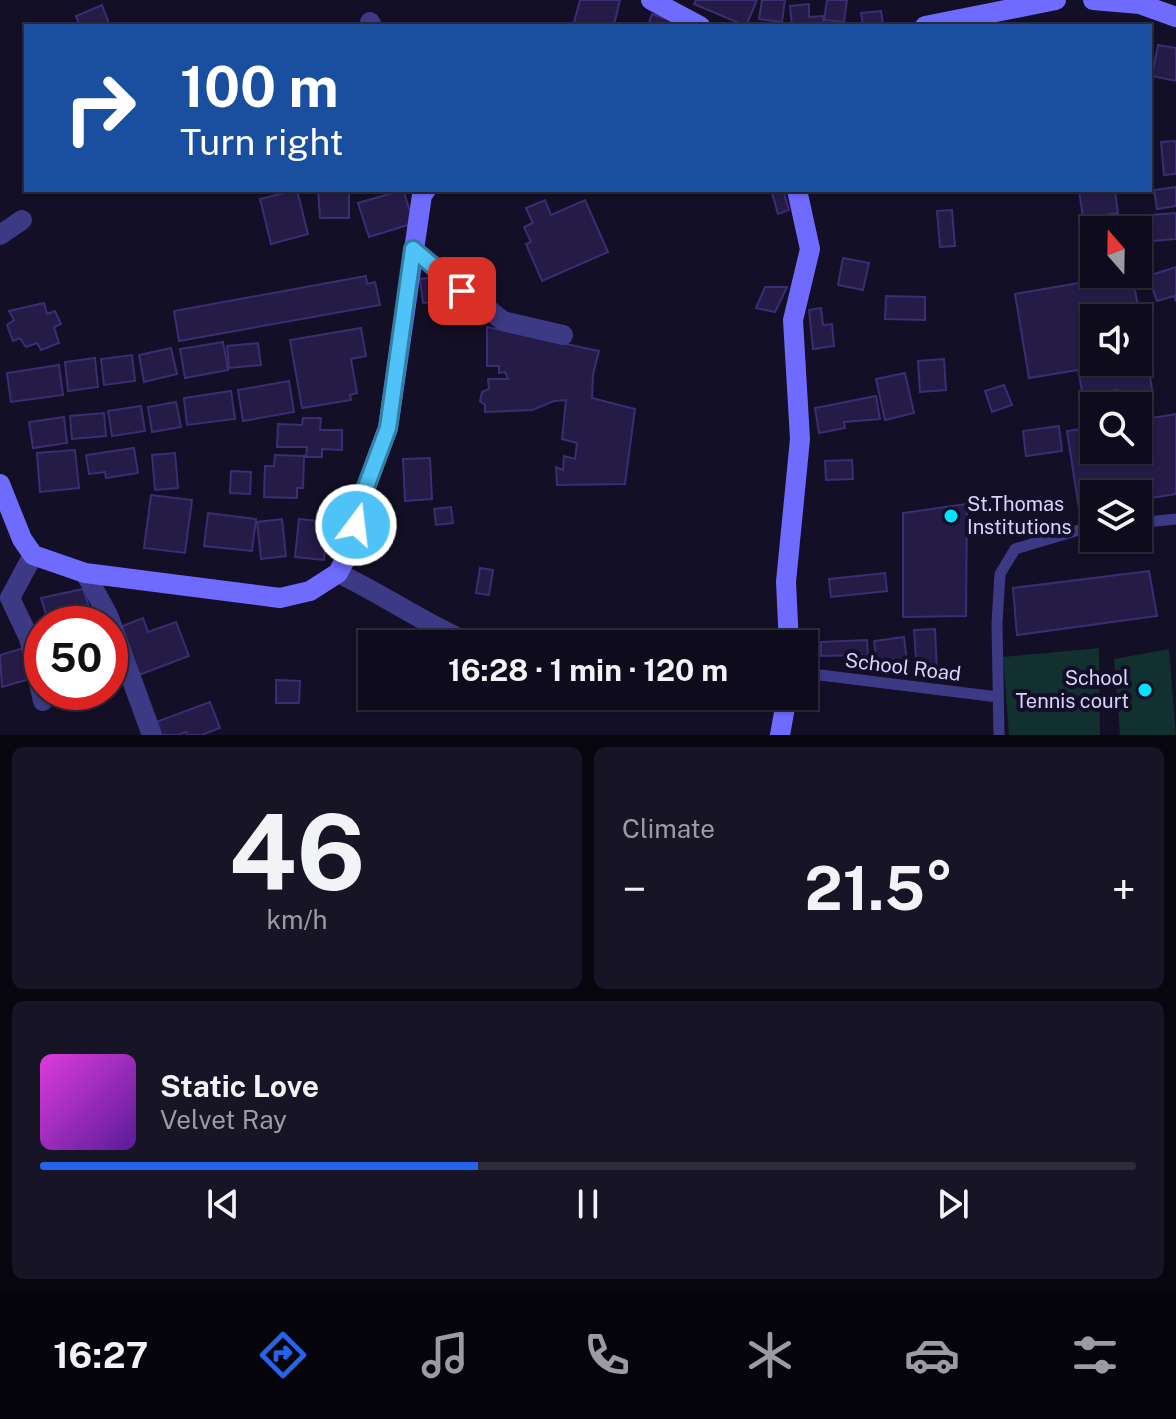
<!DOCTYPE html>
<html lang="en">
<head>
<meta charset="utf-8">
<style>
	body { margin:0; font-family:"Public Sans",sans-serif; background:#171425; color:#f1f3f6; height:100vh; display:flex; flex-direction:column; font-size:30px; white-space:nowrap }
	* { box-sizing:border-box; margin:0 }
	p { font-size:26px; color:#9b9ba3 }
	.icon { flex:none; width:44px; height:44px; fill:none; stroke:currentColor; stroke-width:2; stroke-linecap:round; stroke-linejoin:round }
	.map { position:relative; height:735px; overflow:hidden }
	.drawer { display:flex; flex-direction:column; gap:12px; padding:12px; background:#08060f; flex:1 }
	.drawer>* { flex:none }
	.banner { position:absolute; left:24px; top:24px; width:1128px; height:168px; border-radius:0px; box-shadow:0 2px 6px #0004,0 0 0 2px #2e2b3b; background:#1a4fa0; color:#fff; overflow:hidden }
	.needle { width:52px; rotate:340deg }
	.controls { position:absolute; left:1080px; top:216px; display:grid; gap:16px }
	.controls a { display:grid; place-items:center; width:72px; height:72px; border-radius:0px; background:#0e0b1c; box-shadow:0 2px 6px #0004,0 0 0 2px #2e2b3b; font-size:40px }
	.speed { position:absolute; left:24px; top:606px; display:flex; gap:16px; font-size:40px; font-weight:700; text-align:center }
	.speed>* { display:grid; place-content:center; width:104px; height:104px; border-radius:50%; background:#0e0b1c; box-shadow:0 2px 6px #0004,0 0 0 2px #2e2b3b; line-height:1 }
	.speed .limit { border:12px solid #d22; background:#fff; color:#111 }
	.pin { position:absolute; display:grid; place-items:center; width:68px; height:68px; color:#fff; margin:-34px; border-radius:16px; box-shadow:0 4px 12px #0006 }
	.me { position:absolute; width:88px; margin:-44px; rotate:15deg; stroke-linejoin:round; filter:drop-shadow(0 0 6px #0008) }
	.turn { display:flex; align-items:center; gap:28px; height:168px; padding:0 24px; font-size:36px }
	.turn .icon { width:104px; height:104px; stroke-width:2.5 }
	.turn b { display:block; font-size:56px; line-height:68px }
	.big { font-size:60px; font-weight:700; line-height:1.1 }
	.drawer .widget { flex:1; display:flex; flex-direction:column; justify-content:center; gap:12px; min-width:0; padding:0 28px; border-radius:12px; background:#171425 }
	.drawer .dial { align-items:center; gap:0 }
	.dial b { font-size:104px; line-height:1 }
	.song { display:flex; align-items:center; gap:24px }
	.cover { width:96px; height:96px; border-radius:12px; background:linear-gradient(135deg,hsl(300 70% 55%),hsl(270 70% 35%)) }
	.played { height:8px; border-radius:4px; background:linear-gradient(90deg,#2563eb 40%,#2e2b3b 40%) }
	.keys { display:flex; justify-content:space-around; direction:ltr }
	.heat { display:flex; justify-content:space-between; align-items:center; font-size:44px; direction:ltr }
	.drawer .tiles { flex:1; display:grid; gap:12px; grid-template-columns:1fr 1fr }
	.widget:last-child { grid-column:span 2 }
	.trip { position:absolute; left:358px; top:630px; width:460px; height:80px; border-radius:0px; background:#0e0b1c; box-shadow:0 2px 6px #0004,0 0 0 2px #2e2b3b; font-weight:700; line-height:80px; text-align:center }
	.tabs { display:flex; height:128px; justify-content:space-around; align-items:center; background:#06040b; color:#9b9ba3 }
	.tabs .icon { width:56px; height:56px }
	.tabs .on { color:#2563eb }
	.tabs b { font-size:36px; color:#f1f3f6 }
	.map>svg:first-child { display:block }
	.green { fill:#12302f }
	.building { fill:#241b47; stroke:#3b2d73; stroke-width:2; fill-rule:evenodd }
	.lines { fill:none; stroke-linecap:round; stroke-linejoin:round }
	.lane { stroke:#3d3a85; stroke-width:11 }
	.street { stroke:#3d3a85; stroke-width:20 }
	.secondary { stroke:#6f6bff; stroke-width:20 }
	.route-casing { stroke:#337fa1; stroke-width:20 }
	.route { stroke:#4fc3f7; stroke-width:14 }
	.poi-dot { fill:#00e5ff; stroke:#130f26; stroke-width:3 }
	.labels { text-anchor:middle; stroke-width:8; stroke-linejoin:round; paint-order:stroke }
	.poi-label { font-size:20px; fill:#d9d4ff; stroke:#130f26; text-anchor:start }
	.street-label { font-size:20px; fill:#d9d4ff; stroke:#130f26 }
</style>
</head>
<body>
<div class="map">
<svg width="1176" height="735" viewBox="0 0 1176 735">
	<rect width="100%" height="100%" fill="#130f26"/>
	<g class="green">
		<path d="M1099,648l1,87h-91l-6,-78z"/>
		<path d="M1169,649l7,86h-56l-6,-76z"/>
	</g>
	<g class="building">
		<path d="M580,0h40l-6,25 5,1h-46z"/>
		<path d="M696,0h61l-11,26 -52,-22z"/>
		<path d="M762,0h23l-3,22 -23,-3z"/>
		<path d="M827,0h20l-3,22 -20,-2z"/>
		<path d="M809,4v13l14,-1 1,10h-32l-2,-20z"/>
		<path d="M102,5l8,21h-30l-4,-10z"/>
		<path d="M881,11l2,13 -20,2 -2,-13z"/>
		<path d="M652,14l18,6 -2,6h-20z"/>
		<path d="M1158,45l18,3v33l-24,-5z"/>
		<path d="M1176,141v33l-12,1 -3,-33z"/>
		<path d="M1176,187v19l-19,3 -3,-19z"/>
		<path d="M297,190l11,44 -37,10 -11,-45z"/>
		<path d="M318,190h31v28h-29z"/>
		<path d="M403,190l11,33 -45,14 -11,-34z"/>
		<path d="M783,190l6,20 -11,4 -6,-21z"/>
		<path d="M1079,190h36l3,23 -35,5z"/>
		<path d="M545,200l6,15 34,-15 23,52 -66,29 -16,-37 5,-2 -7,-15 9,-4 -7,-15z"/>
		<path d="M952,210l3,36 -15,1 -3,-36z"/>
		<path d="M1176,213v26l-23,2 -2,-26z"/>
		<path d="M843,258l26,5 -6,27 -25,-5z"/>
		<path d="M1176,267v35l-2,-6 -17,5 -9,-25z"/>
		<path d="M1126,275l2,10 6,-1 19,111 -34,6 -1,-11 -35,6 -5,-26 -49,8 -14,-84zM1094,318h44v44h-44z"/>
		<path d="M366,276l1,8 8,-2 5,23 -201,36 -5,-30z"/>
		<path d="M437,277l3,24 -17,2 -3,-24z"/>
		<path d="M765,287h22l-12,25 -19,-4z"/>
		<path d="M886,296l39,1v23l-40,-1z"/>
		<path d="M44,303l3,11 8,-3 6,13 -7,3 5,16 -18,7 -4,-7 -11,4 -6,-9 -7,3 -6,-16 7,-5 -5,-9z"/>
		<path d="M821,308l2,17 9,-1 2,22 -21,3 -4,-39z"/>
		<path d="M487,327l112,24 -6,24 -1,23 43,11 -10,75 -68,1 -1,-18 7,3 1,-14 11,3 2,-16 -15,-4 4,-39 -12,1 -22,9 -47,2v-7l-5,-4 2,-9 7,-3 -1,-10h20l-3,-7 -6,1v-7h-12z"/>
		<path d="M361,328l5,28 -15,3 6,34 -7,2 1,5 -49,8 -12,-68z"/>
		<path d="M223,342l5,28 -43,8 -5,-29z"/>
		<path d="M258,343l3,22 -32,3 -2,-22z"/>
		<path d="M171,348l6,26 -33,8 -5,-27z"/>
		<path d="M132,355l3,26 -31,4 -3,-26z"/>
		<path d="M95,358l3,29 -30,4 -3,-29z"/>
		<path d="M944,359l2,31 -26,2 -2,-31z"/>
		<path d="M59,365l4,30 -52,7 -4,-29z"/>
		<path d="M905,373l9,40 -29,7 -9,-41z"/>
		<path d="M289,381l5,31 -51,9 -5,-31z"/>
		<path d="M1004,385l8,20 -20,7 -7,-21z"/>
		<path d="M231,391l4,28 -48,6 -3,-27z"/>
		<path d="M876,396l4,23 -36,3 1,6 -26,5 -4,-25z"/>
		<path d="M176,402l5,25 -29,5 -4,-25z"/>
		<path d="M141,406l4,25 -33,5 -4,-25z"/>
		<path d="M104,413l2,23 -34,3 -2,-23z"/>
		<path d="M1176,414v80l-38,6v-6h-44v13l-15,2 -12,-78 27,-4v23h44v-30z"/>
		<path d="M64,417l3,26 -34,5 -4,-26z"/>
		<path d="M303,418h18l-1,12h22v20l-20,-1v8h-16l1,-10h-30l1,-23 24,1z"/>
		<path d="M1059,426l3,25 -36,5 -3,-25z"/>
		<path d="M134,448l4,25 -32,5 -1,-6 -16,2 -3,-19z"/>
		<path d="M75,450l4,38 -39,4 -3,-39z"/>
		<path d="M175,453l3,35 -23,2 -3,-35z"/>
		<path d="M275,455l29,1 -1,32h-6v10l-33,-1 1,-31h9z"/>
		<path d="M430,458l2,41 -27,2 -2,-42z"/>
		<path d="M852,460l1,19 -27,1 -1,-19z"/>
		<path d="M231,471l20,1 -1,22 -20,-1z"/>
		<path d="M151,495l41,5 -7,53 -41,-5z"/>
		<path d="M967,504l-1,112 -63,1v-104z"/>
		<path d="M451,507l2,16 -17,2 -2,-16z"/>
		<path d="M208,513l48,6 -4,32 -48,-5z"/>
		<path d="M282,519l4,37 -25,3 -4,-37z"/>
		<path d="M299,519l29,3 -4,38 -29,-3z"/>
		<path d="M480,568l13,2 -4,25 -13,-2z"/>
		<path d="M1149,571l8,45 -140,19 -4,-47z"/>
		<path d="M885,573l2,18 -56,6 -2,-18z"/>
		<path d="M83,589l12,35h-46l-8,-26z"/>
		<path d="M143,618l5,14 28,-10 13,34 -50,19 -19,-48z"/>
		<path d="M935,629l2,43 -20,2 -3,-44z"/>
		<path d="M904,637l3,25 -30,4 -3,-25z"/>
		<path d="M867,640l1,15 -47,1v-14z"/>
		<path d="M24,648l9,30 -31,9 -2,-32z"/>
		<path d="M276,680l24,1 -1,22h-23z"/>
		<path d="M210,702l10,26 -18,7h-15l-1,-3 -8,3h-26l-4,-10z"/>
	</g>
	<g class="lines">
		<g class="lane">
			<path d="M1138,523l38,-4"/>
			<path d="M804,673l194,24"/>
			<path d="M999,735l-2,-112 3,-49 15,-25 64,-19 15,-2"/>
		</g>
		<g class="street">
			<path d="M370,22l2,4"/>
			<path d="M0,235l22,-15"/>
			<path d="M413,249l90,72 60,14"/>
			<path d="M33,555l-23,43 19,40 14,63"/>
			<path d="M85,573l23,42 44,120"/>
			<path d="M338,573c44,21 84,49 129,69"/>
		</g>
		<g class="secondary">
			<path d="M651,0l49,26"/>
			<path d="M1093,0l47,4 36,13"/>
			<path d="M925,26l131,-26"/>
			<path d="M0,484l22,55 11,16 52,18 195,25 30,-7 28,-18 10,-19 15,-59 25,-67 34,-233 4,-5"/>
			<path d="M789,644l-3,-62 14,-143 -7,-119 17,-71 -13,-59"/>
			<path d="M780,735l7,-39"/>
		</g>
	</g>
	<g class="lines">
		<defs>
			<path id="route" d="M356,525l7,-30 25,-67 25,-179 49,42"/>
		</defs>
		<use href="#route" class="route-casing"/>
		<use href="#route" class="route"/>
	</g>
	<g class="poi-dot">
		<circle cx="951" cy="516" r="8"/>
		<circle cx="1145" cy="690" r="8"/>
	</g>
	<g class="labels">
		<g class="poi-label">
			<text x="967" y="511">St.Thomas<tspan x="967" dy="23">Institutions</tspan></text>
			<text x="1129" y="685" text-anchor="end">School<tspan x="1129" dy="23">Tennis court</tspan></text>
		</g>
		<g class="street-label">
			<text transform="translate(903 667) rotate(7)" y="7">School Road</text>
		</g>
	</g>
</svg>
<div class="controls">
<a><svg class="needle" viewBox="-14 -14 28 28"><path d="M0-13l5 13h-10z" fill="#e53935"/><path d="M0 13l5-13h-10z" fill="#9b9ba3"/></svg></a>
<a><svg class="icon" aria-label="sound" viewBox="0 0 24 24"><path d="M4 9h4l5-4v14l-5-4H4zM17 9q2 3 0 6"/></svg></a>
<a><svg class="icon" aria-label="search" viewBox="0 0 24 24"><circle cx="10" cy="10" r="6"/><path d="M15 15l6 6"/></svg></a>
<a><svg class="icon" aria-label="layers" viewBox="0 0 24 24"><path d="M12 4l9 5-9 5-9-5zM3 14l9 5 9-5"/></svg></a>
</div>
<div class="speed"><div class="limit">50</div></div>
<div class="pin" style="left:462px;top:291px;background:#d93025"><svg class="icon" aria-label="arrive" viewBox="0 0 24 24"><path d="M6 21V4h12l-3 4 3 4H6"/></svg></div>
<svg class="me" style="left:356px;top:525px" viewBox="-20 -20 40 40"><circle r="17" fill="#4fc3f7" stroke="#fff" stroke-width="3"/><path d="M0-11L8 9 0 5-8 9z" fill="#fff"/></svg>
<div class="trip">16:28 · 1 min · 120 m</div>
<div class="banner">
<div class="turn"><svg class="icon" aria-label="right" viewBox="0 0 24 24"><path d="M7 20v-9h11M14 6l5 5-5 5"/></svg><div><b>100 m</b>Turn right</div></div>
</div>
</div>
<section class="drawer">
<div class="tiles">
<div class="widget dial"><b>46</b><p>km/h</p></div>
<div class="widget"><p>Climate</p>
<div class="heat"><a>−</a><b class="big">21.5°</b><a>+</a></div>
</div>
<div class="widget">
<div class="song"><i class="cover"></i><div><b>Static Love</b><p>Velvet Ray</p></div></div>
<div class="played"></div>
<div class="keys"><svg class="icon" aria-label="previous" viewBox="0 0 24 24"><path d="M18 5L8 12l10 7zM5 5v14"/></svg><svg class="icon" aria-label="pause" viewBox="0 0 24 24"><path d="M8 5v14M16 5v14"/></svg><svg class="icon" aria-label="next" viewBox="0 0 24 24"><path d="M6 5l10 7-10 7zM19 5v14"/></svg></div>
</div>
</div>
</section>
<nav class="tabs">
<b>16:27</b>
<svg class="icon on" aria-label="directions" viewBox="0 0 24 24"><path d="M12 3l9 9-9 9-9-9zM9 14v-3h6M13 9l2 2-2 2"/></svg>
<svg class="icon" aria-label="music" viewBox="0 0 24 24"><path d="M9 18V5l10-2v13"/><circle cx="6" cy="18" r="3"/><circle cx="16" cy="16" r="3"/></svg>
<svg class="icon" aria-label="phone" viewBox="0 0 24 24"><path d="M5 4h4l2 5-3 2q2 4 5 5l2-3 5 2v4C11 20 4 13 5 4z"/></svg>
<svg class="icon" aria-label="climate" viewBox="0 0 24 24"><path d="M12 3v18M4 7l16 10M4 17L20 7"/></svg>
<svg class="icon" aria-label="car" viewBox="0 0 24 24"><path d="M5 17H2v-5l4-1 3-4h7l3 4 3 1v5h-3M9 17h6M6 11h13"/><circle cx="7" cy="17" r="2"/><circle cx="17" cy="17" r="2"/></svg>
<svg class="icon" aria-label="filters" viewBox="0 0 24 24"><path d="M4 7h16M4 17h16"/><circle cx="9" cy="7" r="2"/><circle cx="15" cy="17" r="2"/></svg>
</nav>
</body>
</html>
